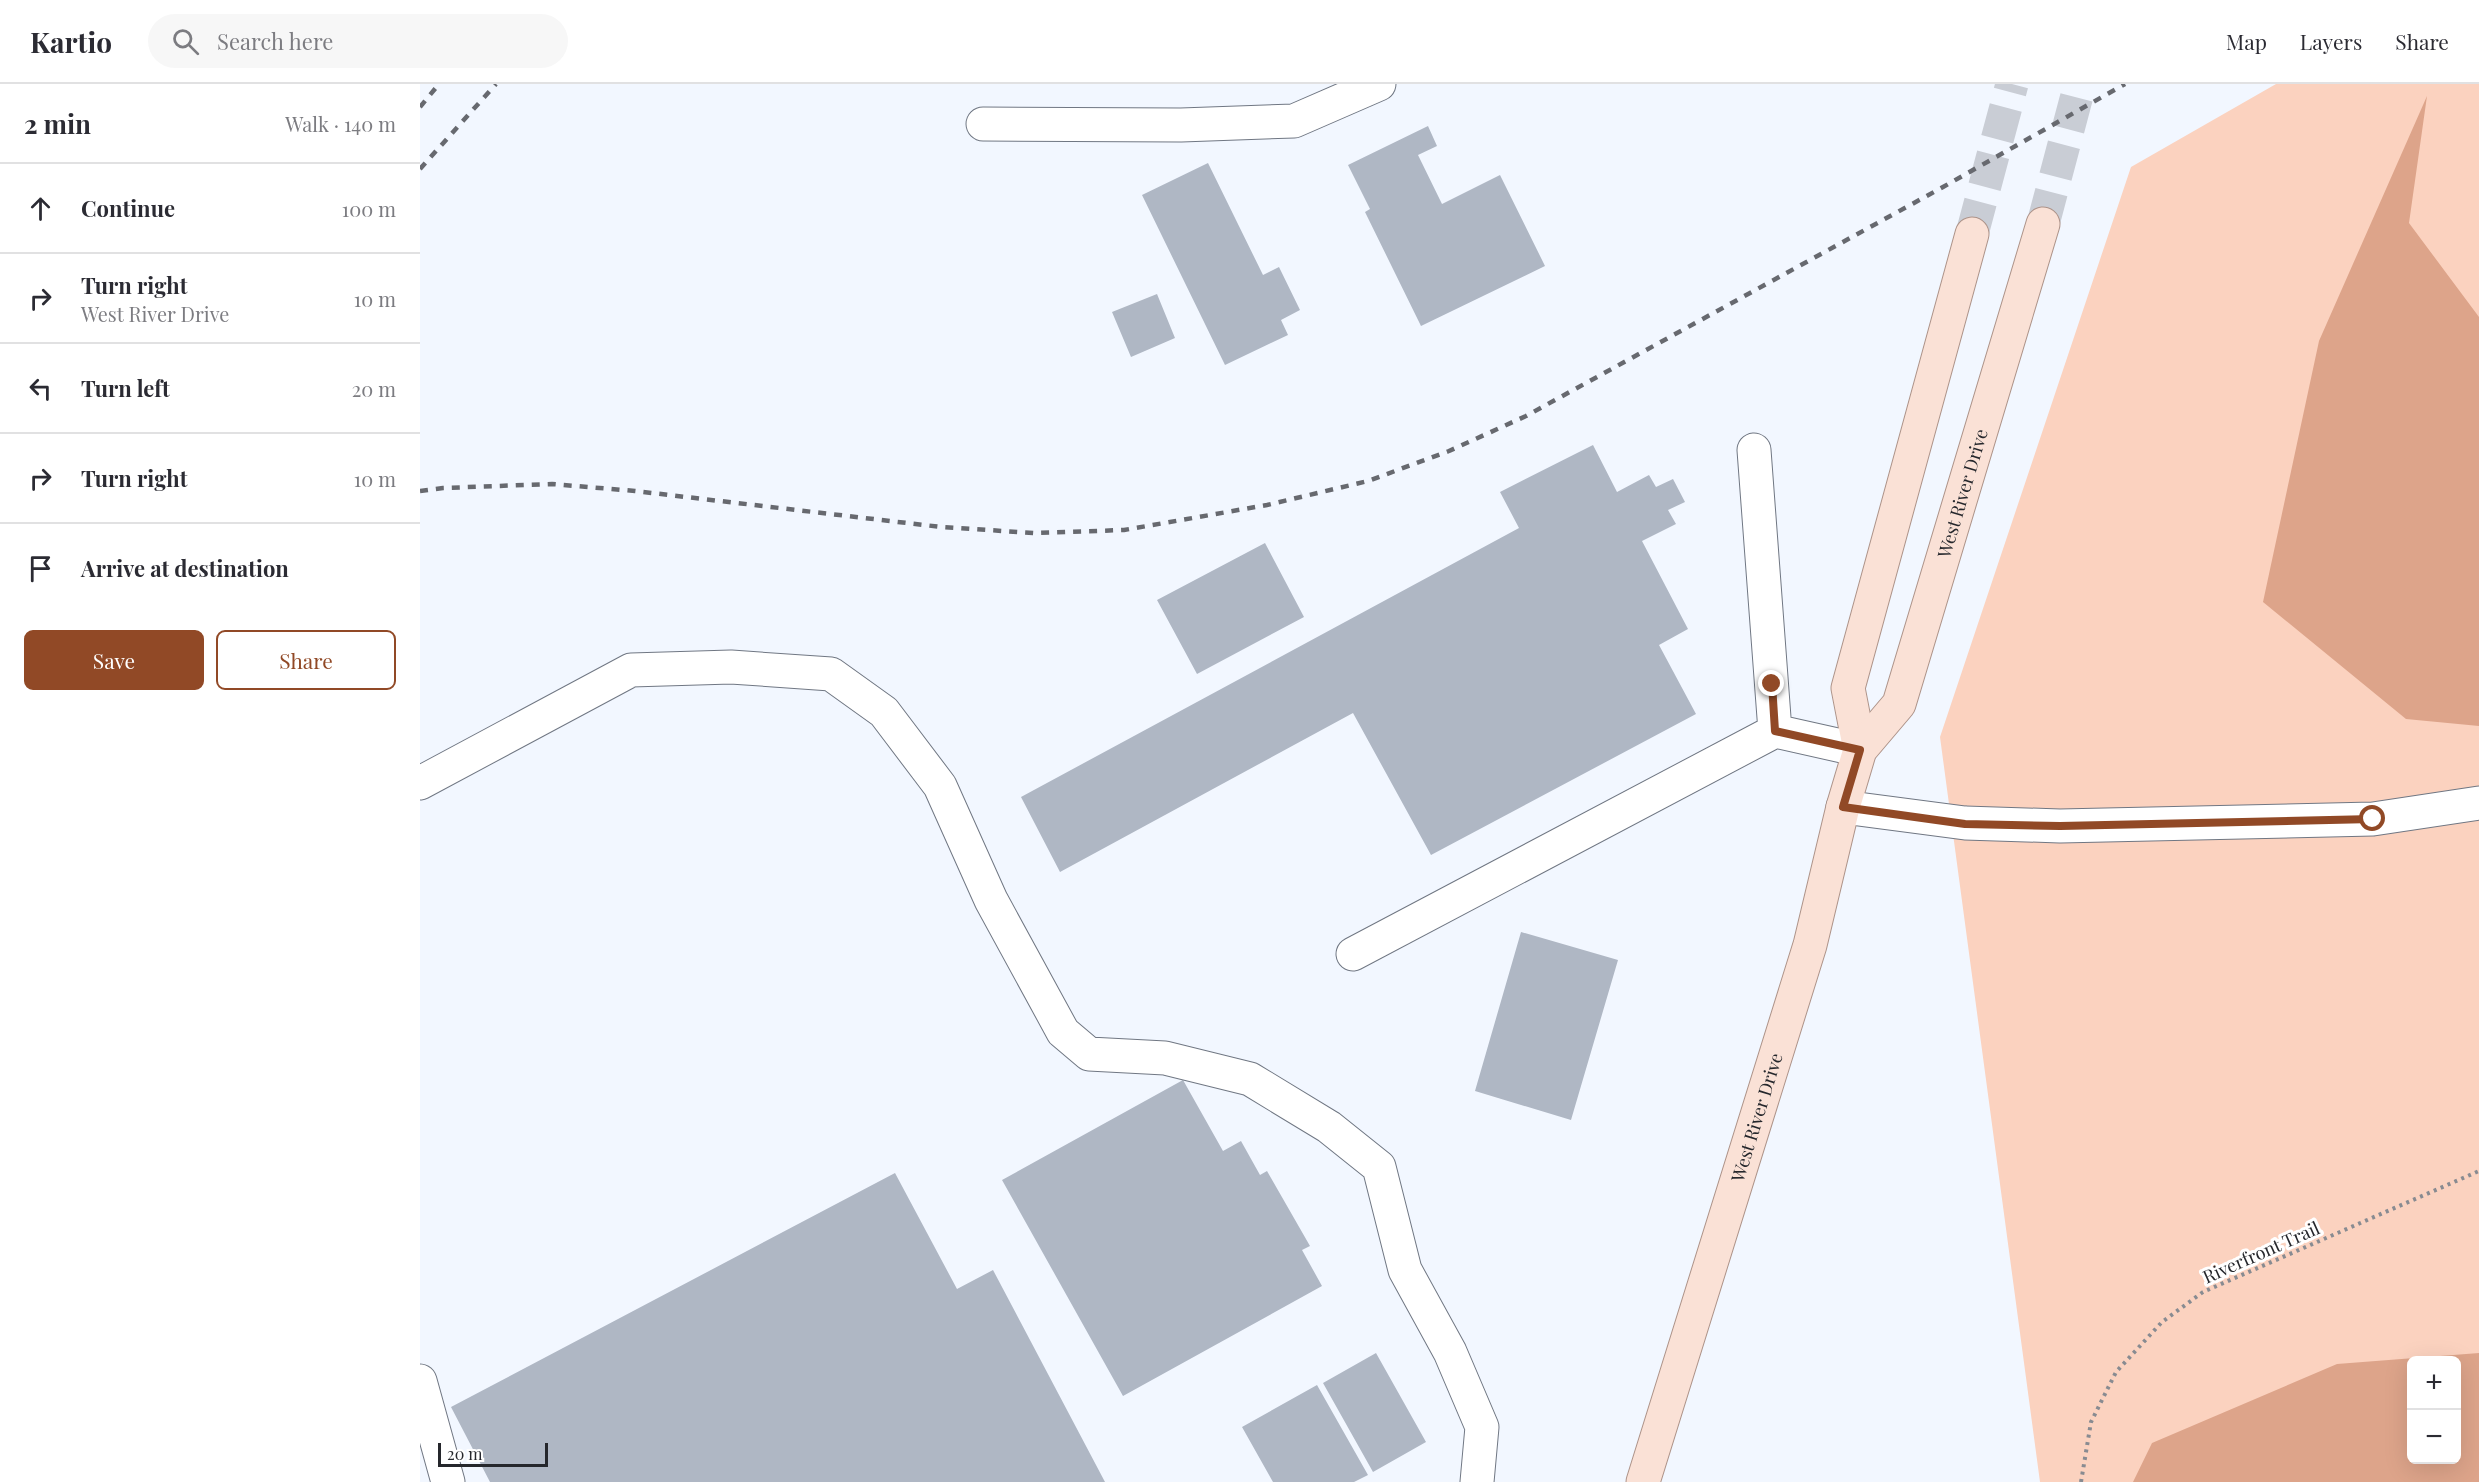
<!DOCTYPE html>
<meta charset="utf-8">
<style>
body{margin:0;font-family:"Playfair Display",serif;background:#f7f7f7;color:#2b2b33}
.controls{position:absolute;right:18px;bottom:18px;display:grid;overflow:hidden;border-radius:9px;box-shadow:0 6px 24px #0002}
.controls button{width:54px;height:54px;display:grid;place-items:center;padding:0;border:0;border-bottom:2px solid #e1e1e2;background:#fff;color:#2b2b33;font:30px sans-serif}
.scale{position:absolute;left:18px;bottom:15px;width:110px;box-sizing:border-box;padding-left:6px;border:3px solid #25272c;border-top:0;font-size:16px;line-height:21px;white-space:nowrap;color:#25272c;-webkit-text-stroke:4px #fff;paint-order:stroke}
.stop{position:absolute;width:18px;height:18px;margin:-14px;border:4px solid #914926;border-radius:50%;background:#fff}
.stop.end{background:#914926;border-color:#fff;box-shadow:0 2px 6px #0008}
.list{margin:0;padding:0;list-style:none}
h2{display:flex;justify-content:space-between;align-items:center;height:78px;margin:0;padding:0 24px;font-size:26px}
h2 small{font-size:20px;font-weight:400;color:#7c7c81}
.list li{display:grid;grid-template-columns:39px 1fr auto;gap:18px;align-items:center;box-sizing:border-box;height:90px;padding:0 24px;border-top:2px solid #e1e1e2}
.list b{display:block;font-size:22px;white-space:nowrap}
.list p{margin:0;font-size:20px;white-space:nowrap;color:#7c7c81}
.list em{font-size:20px;font-style:normal;color:#7c7c81}
.actions{display:flex;gap:12px;padding:18px 24px}
.actions a{flex:1;padding:14px 0;border:2px solid #914926;border-radius:9px;text-align:center;font-size:21px;color:#914926}
.actions .main{background:#914926;color:#fff}
.icon{flex:none;width:33px;height:33px;fill:none;stroke:currentColor;stroke-width:2;stroke-linecap:round;stroke-linejoin:round}
.map{position:relative;flex:none;width:2059px;height:1398px;overflow:hidden}
header{display:flex;align-items:center;gap:36px;box-sizing:border-box;height:84px;padding:0 30px;background:#fff;border-bottom:2px solid #e1e1e2}
header strong{font-size:28px}
nav{display:flex;gap:33px;margin-inline-start:auto;font-size:21px}
.search{width:420px;height:54px;background:#f7f7f7;display:flex;align-items:center;gap:15px;box-sizing:border-box;padding:0 21px;border-radius:33px;color:#7c7c81;font-size:22px}
main{display:flex}
aside{flex:1;background:#fff}
.map>svg:first-child{display:block}
</style>
<header>
<strong>Kartio</strong>
<div class="search"><svg class="icon" aria-label="search" viewBox="0 0 24 24"><circle cx="10" cy="10" r="6"/><path d="M15 15l6 6"/></svg>Search here</div>
<nav><a>Map</a><a>Layers</a><a>Share</a></nav>
</header>
<main>
<aside>
<h2>2 min<small>Walk · 140 m</small></h2>
<ul class="list">
<li><svg class="icon" aria-label="ahead" viewBox="0 0 24 24"><path d="M12 20V5M6 11l6-6 6 6"/></svg><div><b>Continue</b></div><em>100 m</em></li>
<li><svg class="icon" aria-label="right" viewBox="0 0 24 24"><path d="M7 20v-9h11M14 6l5 5-5 5"/></svg><div><b>Turn right</b><p>West River Drive</p></div><em>10 m</em></li>
<li><svg class="icon" aria-label="left" viewBox="0 0 24 24"><path d="M17 20v-9H6M10 6l-5 5 5 5"/></svg><div><b>Turn left</b></div><em>20 m</em></li>
<li><svg class="icon" aria-label="right" viewBox="0 0 24 24"><path d="M7 20v-9h11M14 6l5 5-5 5"/></svg><div><b>Turn right</b></div><em>10 m</em></li>
<li><svg class="icon" aria-label="arrive" viewBox="0 0 24 24"><path d="M6 21V4h12l-3 4 3 4H6"/></svg><div><b>Arrive at destination</b></div></li>
</ul>
<div class="actions"><a class="main">Save</a><a>Share</a></div>
</aside>
<div class="map">
<svg width="2059" height="1398" viewBox="0 0 2059 1398">
<rect width="100%" height="100%" fill="#f2f7ff"/>
<path fill="#fbd2bf" fill-rule="evenodd" d="M1856 0H2059V1398H1620L1520 653 1711 83ZM1992 1276H2036V1376H1992Z"/>
<path fill="#dda48a" fill-rule="evenodd" d="M2007 12 1989 139 2059 233V642L1986 635 1843 518 1899 257Z
M2059 1269V1398H1713L1732 1359 1917 1280ZM1992 1276H2036V1376H1992Z"/>
<path fill="#afb7c4" d="M1008 42 1017 62 998 71 1022 120 1080 91 1125 182 1001 242 945 128 950 125 928 81Z
M788 79 843 191 859 183 880 226 861 236 868 251 805 281 722 111Z
M737 210 755 254 711 273 692 228Z
M1173 361 1197 408 1229 391 1236 403 1253 395 1265 418 1248 426 1256 440 1222 457 1268 545 1239 561 1276 630 1011 771 933 629 640 788 601 713 1099 444 1080 408Z
M845 459 884 533 777 590 737 516Z
M1101 848 1198 876 1151 1036 1055 1007Z
M763 996 803 1067 821 1057 840 1091 847 1087 890 1162 882 1166 902 1202 703 1312 582 1096Z
M475 1089 537 1205 573 1186 685 1398H70L31 1323Z
M956 1269 1006 1358 953 1388 903 1299Z
M897 1301 948 1391 934 1398H853L822 1343Z"/>
<g fill="none" stroke-linecap="round" stroke-linejoin="round">
<path stroke="#c9cdd5" stroke-width="33" stroke-dasharray="33 16" stroke-linecap="butt" d="M1623 140 1660 0
M1552 150 1592 0"/>
<g stroke="#707783" stroke-width="35">
<path id="minor" d="M563 40 761 41 874 37 959 0
M1334 366 1355 647
M0 699 211 586 311 583 411 590 464 628 520 702 571 816 643 948 669 970 745 974 830 995 909 1043 959 1083 985 1186 1030 1268 1062 1343 1057 1398
M1423 723 1545 739 1640 742 1953 735 2059 719
M933 870 1355 647 1440 666
M0 1297 28 1398"/>
</g>
<g stroke="#ad9389" stroke-width="35">
<g id="major">
<path d="M1440 666 1428 604 1552 150"/>
<path id="s1" d="M1223 1398 1390 861 1423 723 1440 666 1479 620 1623 140"/>
</g>
</g>
<path stroke="#888b91" stroke-width="4" stroke-dasharray="3 4.5" stroke-linecap="butt" d="M1661 1398 1671 1338 1696 1288 1742 1238 1783 1208 2059 1087"/>
<use href="#minor" stroke="#fff" stroke-width="33"/>
<use href="#major" stroke="#fae1d6" stroke-width="33"/>
<path stroke="#67696f" stroke-width="4.5" stroke-dasharray="8 8" stroke-linecap="butt" d="M0 23 19 0
M0 85 76 0
M0 407 23 404 132 400 215 407 521 443 614 449 704 446 847 421 948 397 1029 367 1106 332 1523 103 1705 0"/>
</g>
<g fill="none" stroke-linecap="round" stroke-linejoin="round">
<path stroke="#914926" stroke-width="8" d="M1352 600 1355 647 1440 666 1423 723 1545 740 1640 742 1953 735"/>
</g>
<g text-anchor="middle" dominant-baseline="central" stroke-width="6" stroke-linejoin="round" paint-order="stroke">
<g font-size="18" fill="#25272c" stroke="#fff">
<text stroke="none"><textPath href="#s1" startOffset="1044">West River Drive</textPath></text>
<text stroke="none"><textPath href="#s1" startOffset="382">West River Drive</textPath></text>
<text transform="translate(1841 1168) rotate(-24)">Riverfront Trail</text>
</g>
</g>
</svg>
<div class="controls">
<button>+</button>
<button>−</button>
</div>
<div class="scale">20 m</div>
<div class="stop" style="left:1953px;top:735px"></div>
<div class="stop end" style="left:1352px;top:600px"></div>
</div>
</main>
